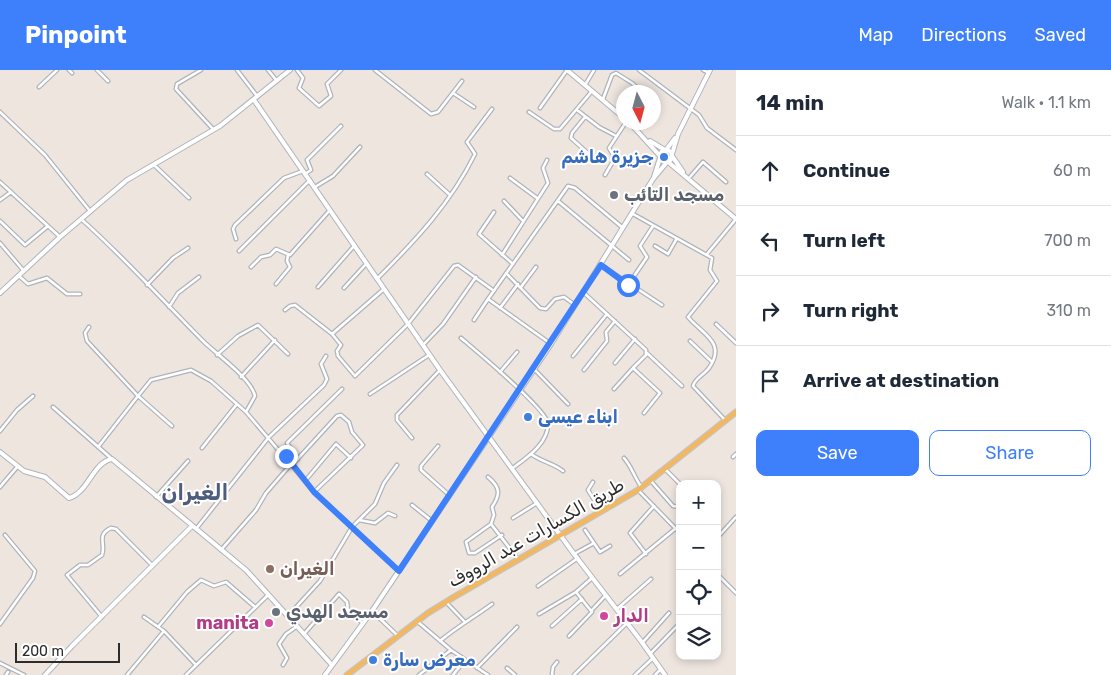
<!DOCTYPE html>
<meta charset="utf-8">
<style>
body{margin:0;font-family:Rubik,"Noto Sans Arabic",sans-serif;background:#f6f6f7;color:#1f2937}
.controls{position:absolute;right:15px;bottom:15px;display:grid;overflow:hidden;border-radius:10px;box-shadow:0 2px 8px #0003}
.controls button{width:45px;height:45px;display:grid;place-items:center;padding:0;border:0;border-bottom:1px solid #e0e1e3;background:#fff;color:#1f2937;font:25px sans-serif}
.compass{position:absolute;left:616px;top:15px;width:45px;height:45px;border-radius:50%;background:#fff;box-shadow:0 2px 8px #0003;rotate:174deg}
.scale{position:absolute;left:15px;bottom:12px;width:105px;box-sizing:border-box;padding-left:5px;border:2px solid #2c2c2c;border-top:0;font-size:14px;line-height:18px;white-space:nowrap;color:#2c2c2c;-webkit-text-stroke:4px #fff;paint-order:stroke}
.stop{position:absolute;width:15px;height:15px;margin:-11px;border:4px solid #3e80fc;border-radius:50%;background:#fff}
.stop.end{background:#3e80fc;border-color:#fff;box-shadow:0 1px 5px #0008}
.list{margin:0;padding:0;list-style:none}
h2{display:flex;justify-content:space-between;align-items:center;height:65px;margin:0;padding:0 20px;font-size:21px}
h2 small{font-size:16px;font-weight:400;color:#747a83}
.list li{display:grid;grid-template-columns:32px 1fr auto;gap:15px;align-items:center;box-sizing:border-box;height:70px;padding:0 20px;border-top:1px solid #e0e1e3}
.list b{display:block;font-size:19px;white-space:nowrap}
.list em{font-size:16px;font-style:normal;color:#747a83}
.actions{display:flex;gap:10px;padding:15px 20px}
.actions a{flex:1;padding:11px 0;border:1px solid #3e80fc;border-radius:10px;text-align:center;font-size:18px;color:#3e80fc}
.actions .main{background:#3e80fc;color:#fff}
.icon{flex:none;width:28px;height:28px;fill:none;stroke:currentColor;stroke-width:2;stroke-linecap:round;stroke-linejoin:round}
.map{position:relative;flex:none;width:736px;height:605px;overflow:hidden}
header{display:flex;align-items:center;gap:30px;box-sizing:border-box;height:70px;padding:0 25px;background:#3e80fc;color:#fff}
header strong{font-size:24px}
nav{display:flex;gap:28px;margin-inline-start:auto;font-size:18px}
main{display:flex}
aside{flex:1;background:#fff}
.map>svg:first-child{display:block}
</style>
<header>
<strong>Pinpoint</strong>
<nav><a>Map</a><a>Directions</a><a>Saved</a></nav>
</header>
<main>
<div class="map">
<svg width="736" height="605" viewBox="0 0 736 605">
<rect width="100%" height="100%" fill="#eee5df"/>
<g fill="none" stroke-linecap="round" stroke-linejoin="round">
<g stroke="#afb4bc" stroke-width="5">
<path id="street" d="M69 0 72 3
M97 0 108 11
M201 0 177 14 176 19 213 59
M237 0 257 26
M268 0 277 11
M297 0 303 8 299 18 319 36 331 26 327 14 341 0
M375 0 431 44 438 42 462 11
M639 0 699 45 707 58 736 80
M703 0 709 3
M585 15 594 0
M39 17 57 0
M453 23 474 37
M603 29 612 5 616 3 632 13 642 22
M540 38 567 0
M577 40 599 57 616 66
M0 42 45 85 90 141
M529 42 554 59H560L592 21
M585 47 572 63 571 68 591 86
M154 95 189 128
M305 104 311 100 307 90 341 56
M427 104 450 125
M605 105 615 88 609 78 626 52
M510 108 537 128
M689 108 703 92 726 112
M0 112 60 167
M315 117 333 106 360 77
M0 130 11 122
M504 131 522 150
M558 131 629 190
M494 142 479 164 513 194
M633 144 712 188 710 200 717 211 688 247C702 264 727 272 709 298 704 305 695 308 693 316L725 350
M81 149C124 187 162 230 203 271 216 284 251 308 255 326L246 342 314 422 399 501
M0 151 25 175 48 156
M236 169 233 159 235 155 284 108 303 101
M0 173 23 200
M655 176 668 184 676 170
M239 181 310 110
M707 184 736 149
M502 185 548 113 543 98 547 90
M601 195 662 235
M251 197 261 187 270 185 276 179 290 185 330 140
M506 203 540 238 546 239 555 229 564 227 575 235
M19 206 28 214 47 208 67 224H80
M377 209C415 171 451 133 475 84L467 72 492 39
M276 214 290 197 287 191 288 185
M147 215 173 188 188 178
M628 215 647 187 640 176 653 156
M318 217 354 176
M521 217 536 197
M344 218 366 194
M583 222 646 280V285L633 298 660 323 644 343
M488 229 568 116 575 118 623 158
M169 237 178 223 199 207
M500 238 518 214
M285 240 290 236 295 235 332 264 341 275 337 281 338 286 355 306 408 254 454 196 458 195 494 221
M474 250 488 229 551 274
M716 254 736 273
M89 257 85 263 87 271 138 326 98 377
M332 264 384 219
M461 268C475 280 548 340 548 354 548 374 526 388 513 398
M690 271 711 291
M423 275 443 254 476 207
M647 283 682 316
M217 285 238 266 258 255 288 284
M573 286 607 244
M615 293 635 269
M534 299 568 334
M584 300 607 271 606 262 615 251
M500 302 517 282
M241 307 275 270
M614 319 633 298
M370 324 429 285
M53 337 112 389
M172 356 138 326 151 310 191 300 211 311 246 342
M0 361 17 340 33 326
M412 368 397 350V345L440 300
M438 376 421 396V400L449 425
M202 378 237 334
M531 384C542 392 553 393 563 401
M733 387 736 384
M624 388C632 397 634 407 642 418
M298 389 287 373 342 319
M293 394 337 346 341 345 349 352 352 362 363 375 314 422
M666 400 680 414
M488 407C500 417 501 424 492 437L494 445 491 454 518 489
M305 411 336 374 351 388
M651 411 673 436 680 437
M593 412 588 420 601 441
M0 417 18 396
M638 420 680 463
M156 427 188 391
M412 435 432 451
M513 448 537 433
M359 450 375 453 388 443 395 446
M491 454 466 472 469 483H475L502 465
M196 459 269 367 324 315 327 309 321 294 326 286
M585 460 600 482 610 476
M717 468 736 447
M221 480 256 440 266 423 292 393
M574 484 594 473
M646 484 630 463 654 436
M620 504 676 458
M717 504 736 523
M538 516 578 488
M446 532 464 551
M617 539 651 509
M592 540 606 525
M372 541 398 566
M539 544 576 522 592 508
M288 546 320 511 352 457 375 434 384 413 397 395
M102 547 67 505 80 495H88L102 485C106 473 96 465 111 458L116 459 152 495
M144 547 164 561
M418 552 451 580 488 605
M0 554 33 508 35 501 5 465
M552 556 582 529
M158 557 187 522 201 510 214 516 226 512 255 537
M304 564 339 524 347 532 348 542 363 553
M569 566 592 542 576 522
M440 571C458 556 473 548 492 534
M643 572 669 543
M650 584 680 553
M0 593 24 605
M283 595 287 588 279 574 286 564 296 557
M477 598 517 557
M507 598 515 605
M6 605 8 602
M127 605 164 561 196 595
M186 605 268 525
M419 605 451 580
M453 605 465 590
M552 605 553 597 557 592
M574 605 627 553
M635 605 653 588
M655 605 661 599"/>
</g>
<g stroke="#afb4bc" stroke-width="6">
<path id="secondary" d="M567 0 624 48
M254 30 440 300 574 484 641 571 665 605
M629 52 660 86
M650 71 665 80
M666 80 675 68
M660 86a6 6 0 1 1 12 0a6 6 0 1 1-12 0Z
M672 84 678 64 710 0
M672 86 683 102
M667 91 736 149
M654 107 660 88
M0 223 60 167 127 110 220 56 290 0
M0 382 24 401 45 407 69 428C88 423 93 392 112 389L246 500 332 595
M45 605 72 576 192 456
M325 605 372 541 551 274 653 109 667 92"/>
</g>
<g stroke="#c4c4c4" stroke-width="7">
<path id="primary" d="M347 605 428 543 454 527 638 420 736 342"/>
</g>
<use href="#street" stroke="#fff" stroke-width="2.5"/>
<use href="#secondary" stroke="#fff" stroke-width="4"/>
<use href="#primary" stroke="#f3b85f" stroke-width="4.5"/>
</g>
<g fill="none" stroke-linecap="round" stroke-linejoin="round">
<path stroke="#3e80fc" stroke-width="6" d="M286 386 314 422 399 501 601 195 628 215"/>
</g>
<g fill="#3f7fe0" stroke="#fff" stroke-width="2">
<circle cx="664" cy="87" r="5"/>
<circle cx="528" cy="347" r="5"/>
<circle cx="373" cy="590" r="5"/>
</g>
<g fill="#6b7280" stroke="#fff" stroke-width="2">
<circle cx="614" cy="125" r="5"/>
<circle cx="276" cy="542" r="5"/>
</g>
<circle fill="#8d6e63" stroke="#fff" stroke-width="2" cx="270" cy="499" r="5"/>
<g fill="#d1479c" stroke="#fff" stroke-width="2">
<circle cx="604" cy="546" r="5"/>
<circle cx="269" cy="553" r="5"/>
</g>
<g text-anchor="middle" dominant-baseline="central" stroke-width="4" stroke-linejoin="round" paint-order="stroke">
<g font-size="18" font-weight="bold" fill="#366cbe" stroke="#fff" text-anchor="start">
<text x="654" y="87" text-anchor="end">جزيرة هاشم</text>
<text x="538" y="347">ابناء عيسى</text>
<text x="383" y="590">معرض سارة</text>
</g>
<g font-size="18" font-weight="bold" fill="#5b616d" stroke="#fff" text-anchor="start">
<text x="624" y="125">مسجد التائب</text>
<text x="286" y="542">مسجد الهدي</text>
</g>
<g font-size="18" fill="#2c2c2c" stroke="#fff">
<text transform="translate(536 463) rotate(-30)">طريق الكسارات عبد الرووف</text>
</g>
<g font-size="18" font-weight="bold" fill="#785e54" stroke="#fff" text-anchor="start">
<text x="280" y="499">الغيران</text>
</g>
<g font-size="18" font-weight="bold" fill="#b23c85" stroke="#fff" text-anchor="start">
<text x="614" y="546">الدار</text>
<text x="259" y="553" text-anchor="end">manita</text>
</g>
<g font-size="22" font-weight="bold" fill="#4c5d7e" stroke="#fff">
<text x="195" y="422">الغيران</text>
</g>
</g>
</svg>
<div class="controls">
<button>+</button>
<button>−</button>
<button><svg class="icon" aria-label="locate" viewBox="0 0 24 24"><circle cx="12" cy="12" r="6"/><path d="M12 2v4M12 18v4M2 12h4M18 12h4"/></svg></button>
<button><svg class="icon" aria-label="layers" viewBox="0 0 24 24"><path d="M12 4l9 5-9 5-9-5zM3 14l9 5 9-5"/></svg></button>
</div>
<svg class="compass" viewBox="-18 -18 36 36"><path d="M0-13l5 13h-10z" fill="#e53935"/><path d="M0 13l5-13h-10z" fill="#747a83"/></svg>
<div class="scale">200 m</div>
<div class="stop" style="left:628px;top:215px"></div>
<div class="stop end" style="left:286px;top:386px"></div>
</div>
<aside>
<h2>14 min<small>Walk · 1.1 km</small></h2>
<ul class="list">
<li><svg class="icon" aria-label="ahead" viewBox="0 0 24 24"><path d="M12 20V5M6 11l6-6 6 6"/></svg><div><b>Continue</b></div><em>60 m</em></li>
<li><svg class="icon" aria-label="left" viewBox="0 0 24 24"><path d="M17 20v-9H6M10 6l-5 5 5 5"/></svg><div><b>Turn left</b></div><em>700 m</em></li>
<li><svg class="icon" aria-label="right" viewBox="0 0 24 24"><path d="M7 20v-9h11M14 6l5 5-5 5"/></svg><div><b>Turn right</b></div><em>310 m</em></li>
<li><svg class="icon" aria-label="arrive" viewBox="0 0 24 24"><path d="M6 21V4h12l-3 4 3 4H6"/></svg><div><b>Arrive at destination</b></div></li>
</ul>
<div class="actions"><a class="main">Save</a><a>Share</a></div>
</aside>
</main>
